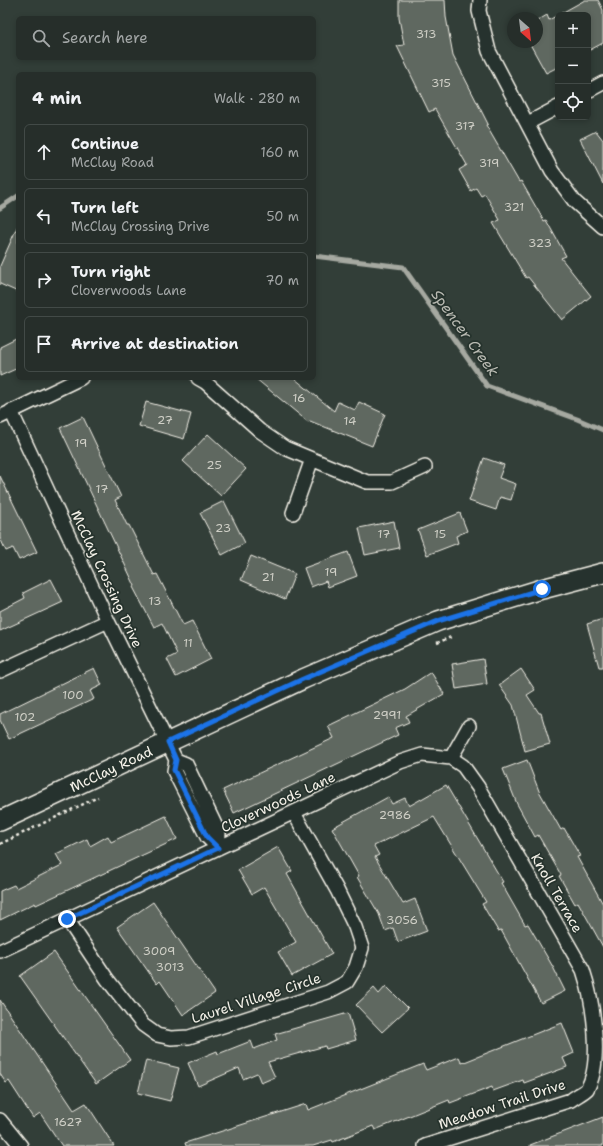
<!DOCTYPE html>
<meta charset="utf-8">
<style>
body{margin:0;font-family:"Shantell Sans",sans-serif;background:#2e3632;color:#f1f3f6}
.controls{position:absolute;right:12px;top:12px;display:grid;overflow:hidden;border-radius:6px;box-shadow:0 2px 6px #0003}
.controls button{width:36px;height:36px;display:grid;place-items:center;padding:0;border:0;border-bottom:1px solid #424a47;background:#262e2a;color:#f1f3f6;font:20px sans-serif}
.compass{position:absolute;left:507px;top:12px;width:36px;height:36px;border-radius:50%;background:#262e2a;box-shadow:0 2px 6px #0003;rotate:152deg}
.stop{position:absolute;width:12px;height:12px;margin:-9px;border:3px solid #1a73e8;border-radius:50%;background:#fff}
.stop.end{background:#1a73e8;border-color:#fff;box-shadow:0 1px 4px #0008}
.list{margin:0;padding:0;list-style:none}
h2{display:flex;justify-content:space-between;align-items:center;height:52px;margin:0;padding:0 16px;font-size:17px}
h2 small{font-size:13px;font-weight:400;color:#a4a8a8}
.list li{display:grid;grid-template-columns:26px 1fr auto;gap:12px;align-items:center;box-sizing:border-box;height:56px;margin:0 8px 8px;padding:0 8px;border:1px solid #424a47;border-radius:6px}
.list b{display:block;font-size:15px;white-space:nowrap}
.list p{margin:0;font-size:13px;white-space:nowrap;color:#a4a8a8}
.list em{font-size:13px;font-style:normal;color:#a4a8a8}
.icon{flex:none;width:22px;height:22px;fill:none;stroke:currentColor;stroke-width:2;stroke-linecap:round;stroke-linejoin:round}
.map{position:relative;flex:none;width:603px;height:1146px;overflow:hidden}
.search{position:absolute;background:#262e2a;box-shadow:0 2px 6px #0003;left:16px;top:16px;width:300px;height:44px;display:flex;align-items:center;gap:10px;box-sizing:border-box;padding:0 14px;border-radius:6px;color:#a4a8a8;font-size:15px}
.panel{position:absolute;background:#262e2a;box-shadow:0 2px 6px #0003;left:16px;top:72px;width:300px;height:308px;border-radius:6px}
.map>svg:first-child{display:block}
</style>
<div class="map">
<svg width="603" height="1146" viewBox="0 0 603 1146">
<rect width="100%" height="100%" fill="#323e38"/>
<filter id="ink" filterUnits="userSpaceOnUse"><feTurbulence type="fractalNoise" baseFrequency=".025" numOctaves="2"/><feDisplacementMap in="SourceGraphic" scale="8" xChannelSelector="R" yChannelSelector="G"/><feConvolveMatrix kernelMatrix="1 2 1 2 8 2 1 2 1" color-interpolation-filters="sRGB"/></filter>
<g filter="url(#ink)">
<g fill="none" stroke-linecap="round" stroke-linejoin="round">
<path stroke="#a6a9a1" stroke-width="5" d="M0 208 18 196
M314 256 403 267 487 386 577 419 603 430"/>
</g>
<path fill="#5f6861" stroke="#f4f1e8" d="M399 0H445L446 17 453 55 488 124 486 125 519 182 521 181 544 221 546 220 566 256 561 258 591 296 562 320 528 277 526 278 493 223 500 220 485 194 481 196 476 188 471 191 459 170 467 165 435 109 429 112 397 46 404 45 399 18Z
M585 0H598L603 10V43L588 51V15H558Z
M547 15 549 20 558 15V67L546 73 530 44 537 42V21Z
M596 131 603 140V184L580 139Z
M18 225V292L0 284V266Z
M18 338V368L0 376V347Z
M255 378H294L334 411 338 402 355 410 359 402 385 414 372 446 310 421 308 422Z
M146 402 191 414 184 439 139 426Z
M83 417 121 497 115 500 127 525H129L154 575 157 574 183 625 192 621 211 659 176 677 167 659 177 654 162 623 154 627 133 587 135 586 60 428Z
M208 434 246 469 221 496 183 461Z
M484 458 504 465 499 478 516 484 511 500 500 497 496 510 469 501Z
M0 476 37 552 19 560 13 548 6 551 0 538Z
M224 501 245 543 222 555 200 513Z
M460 513 467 531 456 536 458 543 427 555 418 530Z
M394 521 399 548 365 555 359 528Z
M348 552 357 576 328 587 326 581 311 587 304 568Z
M251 556 295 574 285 599 241 580Z
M51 579 63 602 0 631V611L25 598 23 593Z
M603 619V667H599L587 624Z
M483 659 487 684 456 689 452 664Z
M94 668 102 685 90 691 94 699 9 739 0 720V714Z
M521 669 535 690 527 695 539 713H541L550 744 525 751 513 705 499 685Z
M431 672 444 694 406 716 409 722 395 728 398 735 234 813 223 790 334 738 328 726 405 689Z
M527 760 539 791 561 830 564 828 580 856 577 857 603 904V947L578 902 575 904 559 876 561 875 538 835 535 837 517 804 503 769Z
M446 785 503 882 501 883 525 925 528 924 553 967 565 991 541 1003 501 930 498 931 482 904 486 902 434 817 374 846 379 855 375 857 403 904 415 899 427 931 398 942 393 928 385 931 379 914 357 877 359 876 332 828 388 797 392 804 405 798 409 806Z
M166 816 177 839 36 905 35 903 0 920V891L14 885 16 888 62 865 56 854 87 839 90 846 108 836 111 842Z
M278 847 292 871 287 874 332 954 292 976 278 952 296 942 264 887 252 894 238 870Z
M153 902 215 993 183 1015 160 981 157 984 117 927Z
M54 952 130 1060 96 1084 20 976Z
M386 986 408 1008 382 1032 356 1005 374 988 379 994Z
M0 1000 74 1110 86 1103 114 1146H62L40 1113 33 1118 9 1081 6 1083 0 1074Z
M348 1013 356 1040 326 1049 325 1046 268 1062 275 1077 261 1083 257 1073 243 1079 239 1068 198 1086 188 1063 217 1051 218 1054 251 1041 254 1049 277 1040 275 1034Z
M562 1023 574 1053 563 1058 567 1067 524 1083 523 1080 493 1091 492 1087 450 1103 449 1100 375 1130 373 1126 333 1142 332 1140 313 1146H186L185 1143 306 1104 308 1110 423 1064 426 1070 459 1057 462 1063Z
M146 1060 179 1068 170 1101 138 1093Z
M603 1117V1146H530V1145Z"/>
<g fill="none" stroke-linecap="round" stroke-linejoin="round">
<g stroke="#f4f1e8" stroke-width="16">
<path id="street" d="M480 0 479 11 489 51 552 171 575 202 603 227
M588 91 603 83
M528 123 558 107
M198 378 205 382 260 431 285 448 367 482H392L425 467
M11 411 108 621 176 760 174 771 207 837 218 848
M0 417 81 378
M293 513 312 459
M0 671 108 621
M451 758 469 726
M176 760 186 764 219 833 218 848
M67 919 107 979 143 1025 157 1035 171 1038 189 1037 328 992 347 982 356 967 362 948 355 927 337 890 294 813
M0 951 400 762 422 755 451 758 463 766 478 787 583 970C593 1000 603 1063 587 1089 583 1093 576 1096 571 1100L425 1146
M0 1120 21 1146"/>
</g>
<g stroke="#f4f1e8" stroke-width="22">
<path id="secondary" d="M0 821 303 679 438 621 542 589 603 573"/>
</g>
<path stroke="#f4f1e8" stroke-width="2.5" stroke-dasharray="3 3" stroke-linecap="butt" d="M437 643 451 637
M0 844 98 797"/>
<use href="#street" stroke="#26332d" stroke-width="13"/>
<use href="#secondary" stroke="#26332d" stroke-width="19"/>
</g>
</g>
<g fill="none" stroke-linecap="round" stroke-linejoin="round" filter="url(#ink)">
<path stroke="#1a73e8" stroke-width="5" d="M67 919 218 848 207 837 174 770 176 760 168 742 303 679 438 621 542 589"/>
</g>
<g text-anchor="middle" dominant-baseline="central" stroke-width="3.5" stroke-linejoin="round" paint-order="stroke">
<g font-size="12" fill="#cfcfc6">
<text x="426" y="34">313</text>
<text x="441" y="83">315</text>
<text x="465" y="126">317</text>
<text x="489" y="163">319</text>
<text x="514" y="207">321</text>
<text x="540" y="243">323</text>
<text x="299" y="398">16</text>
<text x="165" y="420">27</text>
<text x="350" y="421">14</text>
<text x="81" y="443">19</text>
<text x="214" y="465">25</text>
<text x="102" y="489">17</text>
<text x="223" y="528">23</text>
<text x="384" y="534">17</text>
<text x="440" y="534">15</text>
<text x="331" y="572">19</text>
<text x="268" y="577">21</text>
<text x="155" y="601">13</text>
<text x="188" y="643">11</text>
<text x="73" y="695">100</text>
<text x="387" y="715">2991</text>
<text x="25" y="717">102</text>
<text x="395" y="815">2986</text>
<text x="402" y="920">3056</text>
<text x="159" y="951">3009</text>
<text x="170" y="967">3013</text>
<text x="68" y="1122">1627</text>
</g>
<g font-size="14" fill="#f4f1e8" stroke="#26332d">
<text transform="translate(107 579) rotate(65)">McClay Crossing Drive</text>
<text transform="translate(111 769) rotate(-25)">McClay Road</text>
<text transform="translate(278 802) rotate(-25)">Cloverwoods Lane</text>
<text transform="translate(557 893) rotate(60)">Knoll Terrace</text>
<text transform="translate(256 998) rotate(-18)">Laurel Village Circle</text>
<text transform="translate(502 1104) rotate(-18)">Meadow Trail Drive</text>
</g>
<g font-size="15" font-style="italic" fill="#babbb3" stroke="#26332d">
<text transform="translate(465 333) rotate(54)">Spencer Creek</text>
</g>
</g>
</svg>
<div class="controls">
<button>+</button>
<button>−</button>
<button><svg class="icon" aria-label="locate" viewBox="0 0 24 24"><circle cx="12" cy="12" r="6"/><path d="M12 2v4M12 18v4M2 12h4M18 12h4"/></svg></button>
</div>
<svg class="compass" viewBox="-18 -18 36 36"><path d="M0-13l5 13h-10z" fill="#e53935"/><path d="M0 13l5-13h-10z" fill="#a4a8a8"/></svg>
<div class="stop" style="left:542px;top:589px"></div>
<div class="stop end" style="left:67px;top:919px"></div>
<div class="search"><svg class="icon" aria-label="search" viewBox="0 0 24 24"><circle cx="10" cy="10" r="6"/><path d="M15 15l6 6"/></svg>Search here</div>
<section class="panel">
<h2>4 min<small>Walk · 280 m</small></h2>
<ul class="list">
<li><svg class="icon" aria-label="ahead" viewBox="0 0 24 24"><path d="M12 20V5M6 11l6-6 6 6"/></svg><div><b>Continue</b><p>McClay Road</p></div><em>160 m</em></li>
<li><svg class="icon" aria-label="left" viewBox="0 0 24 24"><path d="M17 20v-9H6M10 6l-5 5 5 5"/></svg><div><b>Turn left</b><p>McClay Crossing Drive</p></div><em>50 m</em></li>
<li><svg class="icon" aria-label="right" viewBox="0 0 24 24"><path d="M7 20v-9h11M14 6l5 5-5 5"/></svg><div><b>Turn right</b><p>Cloverwoods Lane</p></div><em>70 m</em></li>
<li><svg class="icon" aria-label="arrive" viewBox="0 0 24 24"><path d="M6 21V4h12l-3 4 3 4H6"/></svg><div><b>Arrive at destination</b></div></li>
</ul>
</section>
</div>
